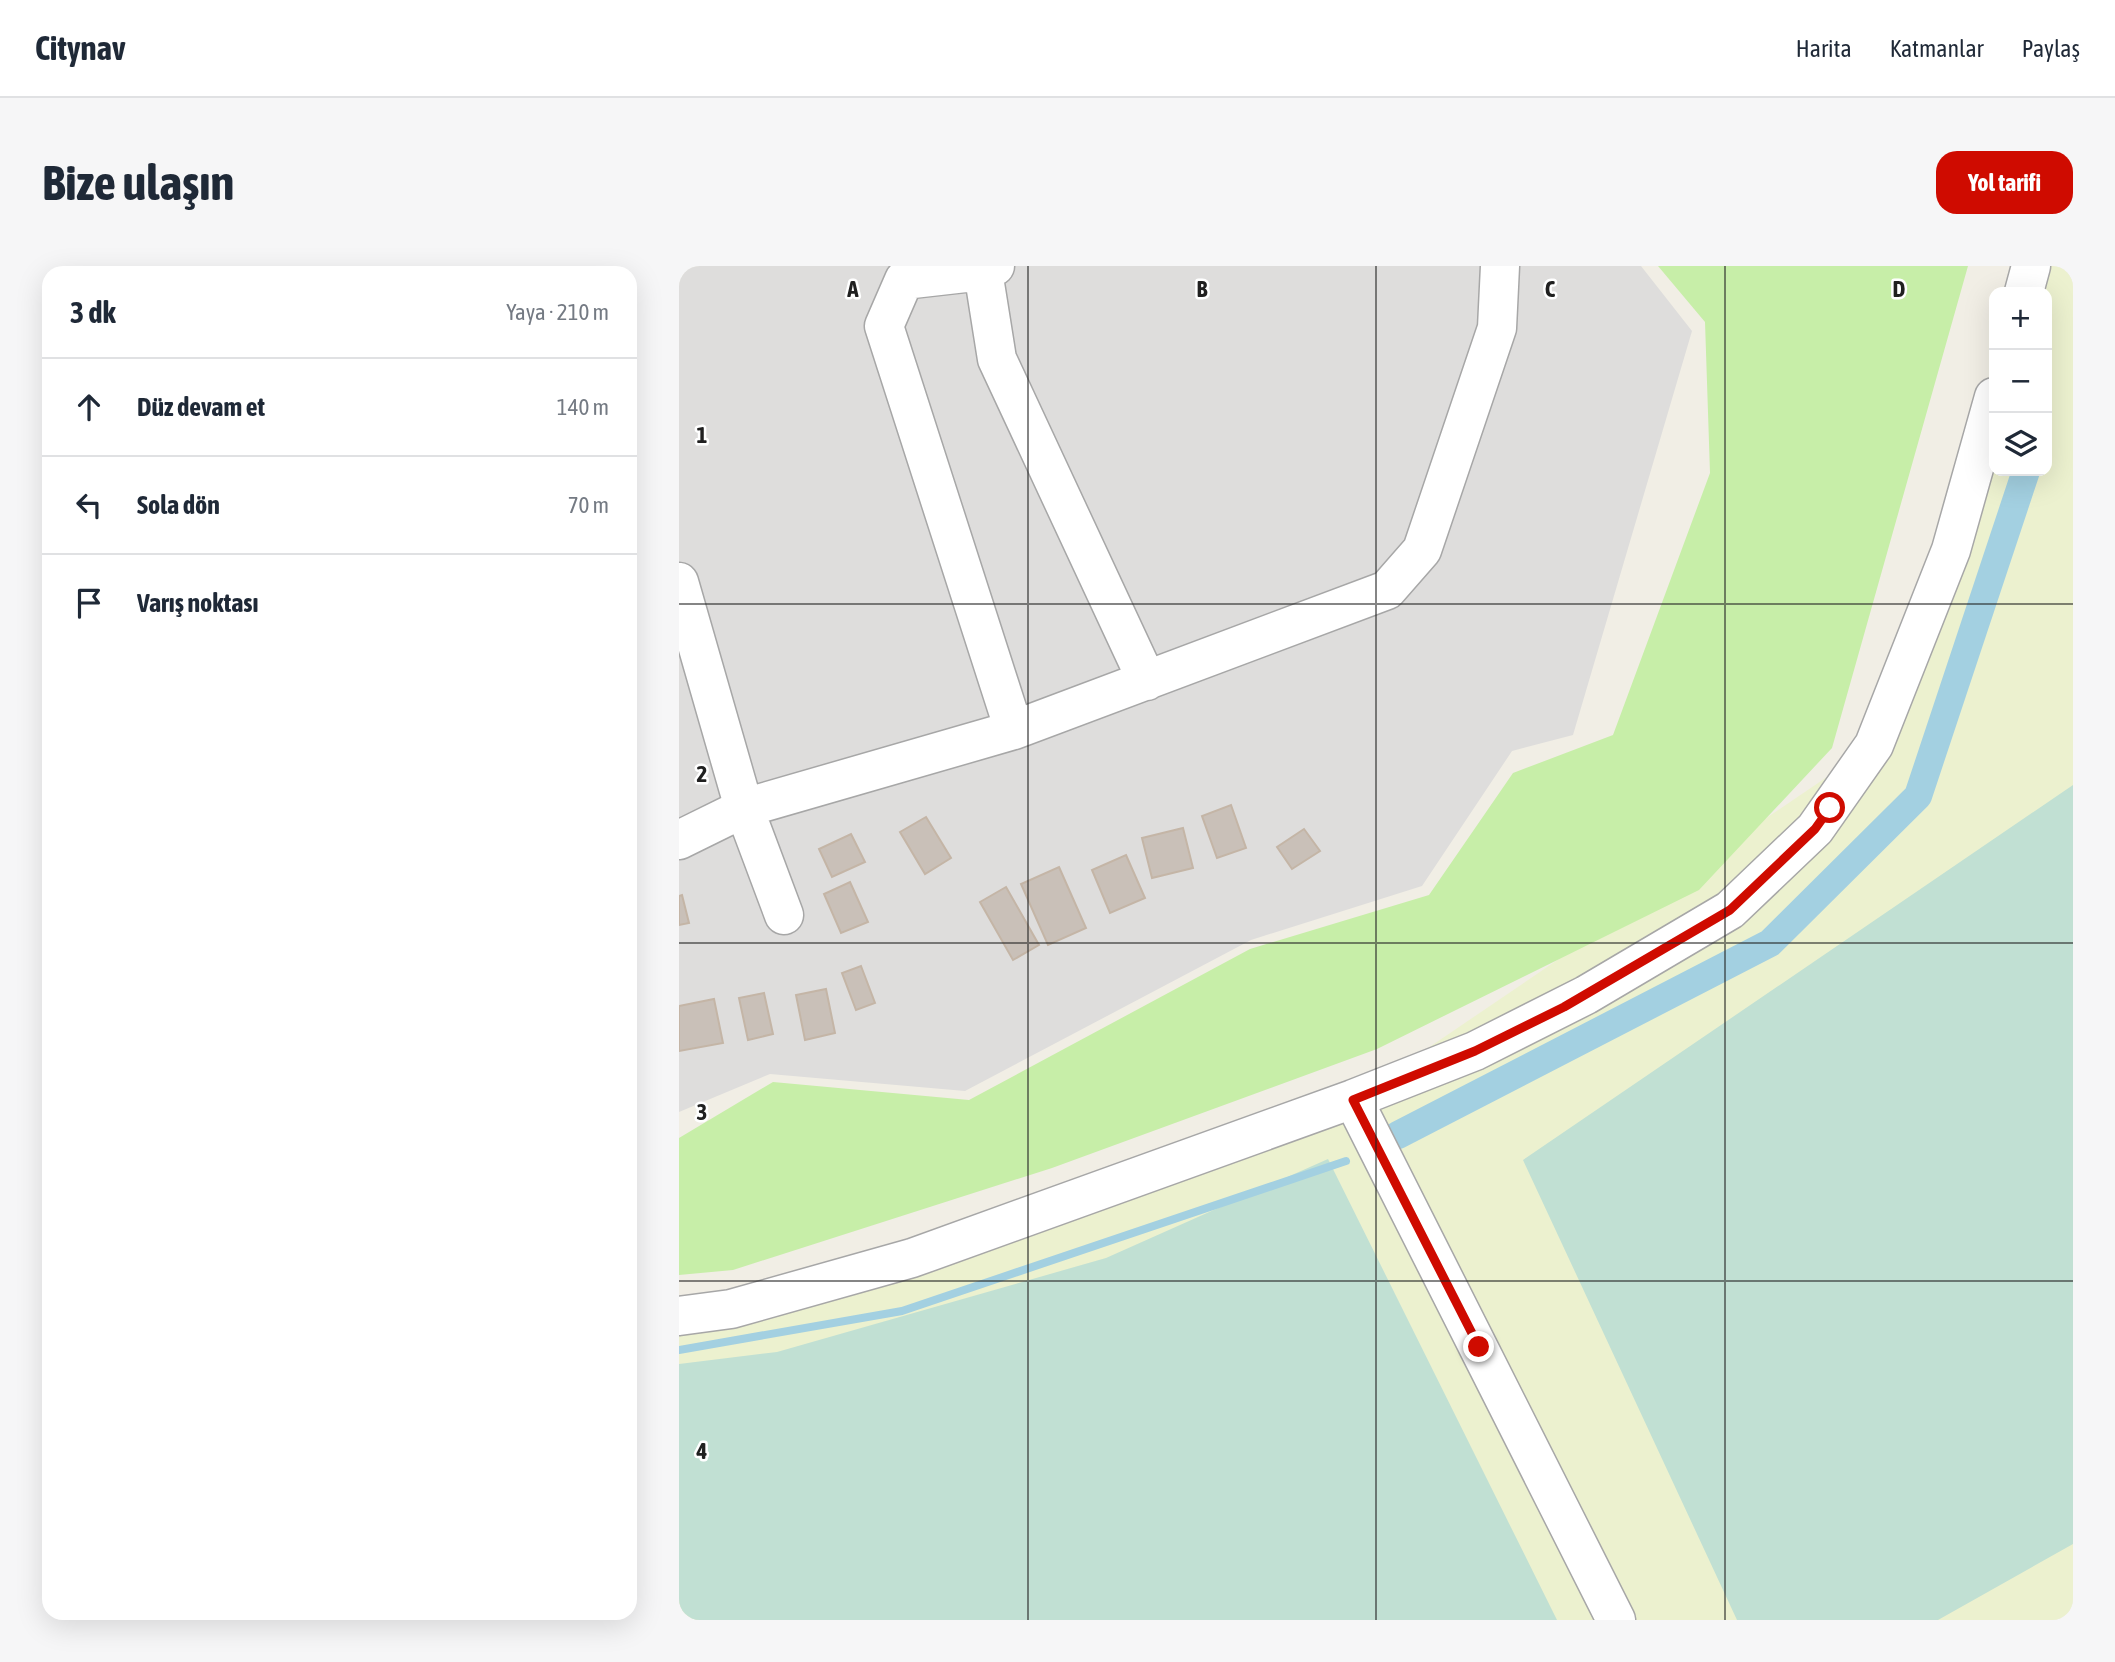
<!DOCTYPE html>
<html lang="tr">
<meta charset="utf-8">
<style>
body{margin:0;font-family:"Asap Condensed",sans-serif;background:#f6f6f7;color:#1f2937}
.controls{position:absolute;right:21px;top:21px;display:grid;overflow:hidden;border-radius:14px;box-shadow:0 7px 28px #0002}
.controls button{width:63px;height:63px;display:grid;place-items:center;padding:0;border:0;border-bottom:2px solid #e0e1e3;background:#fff;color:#1f2937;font:35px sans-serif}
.stop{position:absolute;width:21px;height:21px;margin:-16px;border:5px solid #cf0b00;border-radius:50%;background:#fff}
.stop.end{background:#cf0b00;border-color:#fff;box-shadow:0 2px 7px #0008}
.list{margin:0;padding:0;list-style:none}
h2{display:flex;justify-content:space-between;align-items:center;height:91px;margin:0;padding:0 28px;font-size:30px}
h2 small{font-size:23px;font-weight:400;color:#747a83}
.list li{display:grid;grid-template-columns:46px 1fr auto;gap:21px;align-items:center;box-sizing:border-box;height:98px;padding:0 28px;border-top:2px solid #e0e1e3}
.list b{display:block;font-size:26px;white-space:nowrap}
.list em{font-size:23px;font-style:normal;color:#747a83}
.icon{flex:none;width:38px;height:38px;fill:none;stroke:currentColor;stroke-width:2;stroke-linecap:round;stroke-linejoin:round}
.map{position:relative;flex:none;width:1394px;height:1354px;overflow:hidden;border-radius:21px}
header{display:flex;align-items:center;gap:42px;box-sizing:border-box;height:98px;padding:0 35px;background:#fff;border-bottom:2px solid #e0e1e3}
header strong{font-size:33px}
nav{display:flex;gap:38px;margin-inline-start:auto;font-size:24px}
.intro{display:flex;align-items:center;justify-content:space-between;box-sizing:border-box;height:168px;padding:0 42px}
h1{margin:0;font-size:49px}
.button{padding:18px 32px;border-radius:21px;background:#cf0b00;color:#fff;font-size:24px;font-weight:700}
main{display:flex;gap:42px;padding:0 42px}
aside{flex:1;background:#fff;border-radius:21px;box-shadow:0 7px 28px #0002}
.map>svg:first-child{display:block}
</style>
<header>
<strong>Citynav</strong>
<nav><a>Harita</a><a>Katmanlar</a><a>Paylaş</a></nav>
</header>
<div class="intro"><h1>Bize ulaşın</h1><a class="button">Yol tarifi</a></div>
<main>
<aside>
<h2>3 dk<small>Yaya · 210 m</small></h2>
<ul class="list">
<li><svg class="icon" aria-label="ahead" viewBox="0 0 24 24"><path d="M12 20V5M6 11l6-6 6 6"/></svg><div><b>Düz devam et</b></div><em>140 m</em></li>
<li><svg class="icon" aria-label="left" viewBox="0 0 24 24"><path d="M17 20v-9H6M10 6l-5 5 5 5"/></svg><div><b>Sola dön</b></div><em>70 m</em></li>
<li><svg class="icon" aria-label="arrive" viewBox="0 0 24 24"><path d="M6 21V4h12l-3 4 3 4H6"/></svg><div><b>Varış noktası</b></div></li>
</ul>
</aside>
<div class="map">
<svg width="1394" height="1354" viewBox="0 0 1394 1354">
<rect width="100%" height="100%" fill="#f1eee5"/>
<path fill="#dedddc" d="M0 0H962L1013 65 894 469 833 485 743 620 572 674 286 825 91 808 0 846Z"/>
<path fill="#ecf1cf" d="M1352 0H1394V1354H0V1046L674 833 1195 479 1315 131V205H1368V26H1345Z"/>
<path fill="#c7eea8" d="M979 0H1289L1153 482 1020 624 698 783 373 902 54 1004 0 1009V872L94 816 290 834 571 683 750 629 834 507 934 469 1031 207 1026 56Z"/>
<path fill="#c1e0d3" d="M1394 519V1278L1259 1354H1058L844 894Z
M649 893 878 1354H0V1098L98 1086 427 992Z"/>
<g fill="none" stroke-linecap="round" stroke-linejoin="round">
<path stroke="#a3d0e1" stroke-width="8" d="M0 1084 223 1045 667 895"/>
<path stroke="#a3d0e1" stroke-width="28" d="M719 869 1091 677 1239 530 1347 205"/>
</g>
<path fill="#c9c0b8" stroke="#c4b5a6" stroke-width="2" d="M552 539 567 582 538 592 523 550Z
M247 551 272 592 246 608 221 566Z
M504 562 514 602 473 612 463 572Z
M625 563 641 585 613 603 598 581Z
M172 568 186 596 153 611 140 583Z
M447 589 466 632 431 647 413 604Z
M380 601 407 662 369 679 342 618Z
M171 616 189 656 162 667 145 628Z
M327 621 360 679 334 694 301 636Z
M3 629 10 657 0 659V630Z
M182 700 196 737 177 744 163 707Z
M147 723 156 767 126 774 117 729Z
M85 727 94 768 69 774 60 732Z
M35 733 44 777 0 785V740Z"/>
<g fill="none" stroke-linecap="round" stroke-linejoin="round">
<g stroke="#a7a7a7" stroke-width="41">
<path id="minor" d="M316 0 304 5 225 14 205 60 335 464
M304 5 318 93 468 415
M1345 26 1352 0
M0 316 65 542 105 649
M0 574 65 542 335 464 708 324 743 284 818 62 821 0
M674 833 937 1354
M0 1050 52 1043 233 992 674 833 796 785 907 729 1051 644 1136 563 1195 479 1272 284 1315 131"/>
</g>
<use href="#minor" stroke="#fff" stroke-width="38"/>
</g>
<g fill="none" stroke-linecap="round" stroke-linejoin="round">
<path stroke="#cf0b00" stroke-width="9" d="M800 1081 674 834 796 785 885 741 1051 644 1136 563 1151 542"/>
</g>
<path fill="none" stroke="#202020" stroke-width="2" stroke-opacity="0.55" d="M349 0V1354M697 0V1354M1046 0V1354M0 338H1394M0 677H1394M0 1015H1394"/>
<g font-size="23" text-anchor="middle" font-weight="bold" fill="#202020" stroke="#fff" stroke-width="5" stroke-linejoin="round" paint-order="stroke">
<text x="174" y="31">A</text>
<text x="523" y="31">B</text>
<text x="871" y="31">C</text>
<text x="1220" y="31">D</text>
<text x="23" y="177">1</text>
<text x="23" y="516">2</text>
<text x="23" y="854">3</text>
<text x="23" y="1193">4</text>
</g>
</svg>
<div class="controls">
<button>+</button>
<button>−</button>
<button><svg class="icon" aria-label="layers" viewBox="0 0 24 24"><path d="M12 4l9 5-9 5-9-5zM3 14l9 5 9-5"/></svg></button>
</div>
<div class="stop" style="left:1151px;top:542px"></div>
<div class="stop end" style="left:800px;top:1081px"></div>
</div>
</main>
